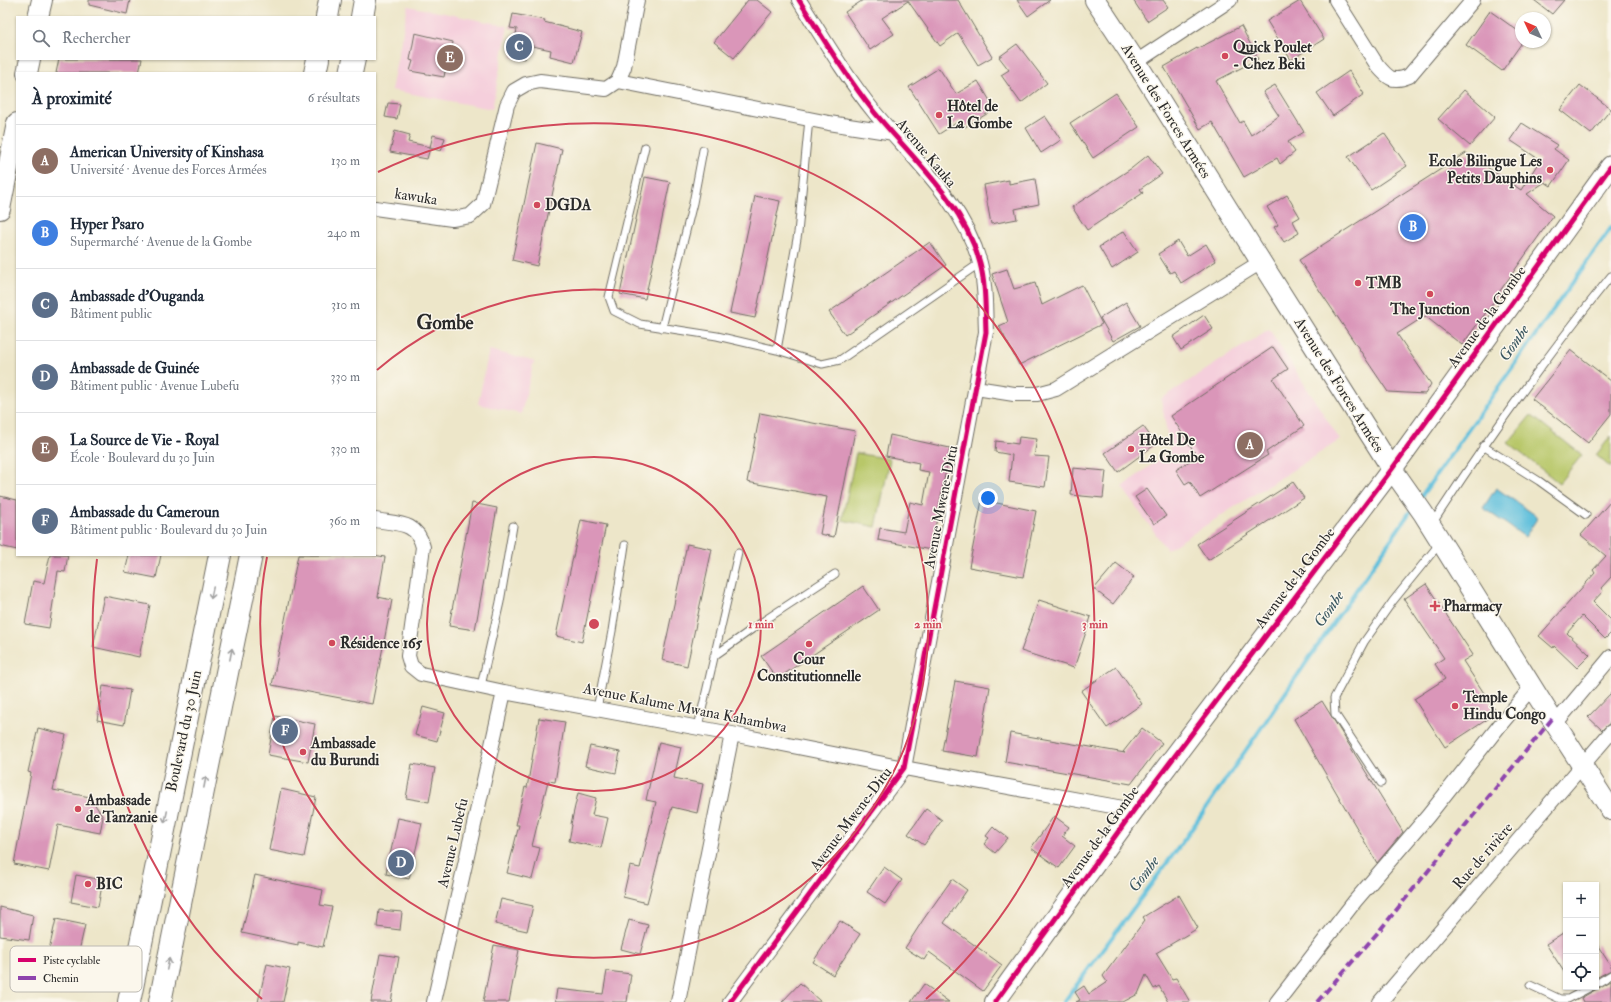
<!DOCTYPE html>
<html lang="fr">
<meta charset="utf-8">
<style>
body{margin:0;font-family:"IM FELL Double Pica",serif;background:#f6f6f7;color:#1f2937}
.controls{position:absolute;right:12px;bottom:12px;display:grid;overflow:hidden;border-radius:0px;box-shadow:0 1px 3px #0004}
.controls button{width:36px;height:36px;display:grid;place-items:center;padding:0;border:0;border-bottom:1px solid #e0e1e3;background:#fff;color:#1f2937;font:20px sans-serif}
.compass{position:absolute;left:1515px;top:12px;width:36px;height:36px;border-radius:50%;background:#fff;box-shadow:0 1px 3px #0004;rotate:314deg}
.you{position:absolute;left:988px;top:498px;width:14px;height:14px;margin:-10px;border:3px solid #fff;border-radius:50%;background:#1a73e8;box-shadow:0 0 0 6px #1a73e833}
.badge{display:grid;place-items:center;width:26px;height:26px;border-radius:50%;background:#2563eb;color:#fff;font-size:13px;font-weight:700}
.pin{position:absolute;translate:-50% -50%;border:2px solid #fff;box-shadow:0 1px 4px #0006}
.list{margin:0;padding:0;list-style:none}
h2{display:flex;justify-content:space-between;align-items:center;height:52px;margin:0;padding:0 16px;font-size:17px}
h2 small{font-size:13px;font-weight:400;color:#747a83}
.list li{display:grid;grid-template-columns:26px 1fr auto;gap:12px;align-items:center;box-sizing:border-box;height:72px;padding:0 16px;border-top:1px solid #e0e1e3}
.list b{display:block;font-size:15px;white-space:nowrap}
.list p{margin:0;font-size:13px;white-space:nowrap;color:#747a83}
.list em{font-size:13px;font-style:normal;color:#747a83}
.icon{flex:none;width:22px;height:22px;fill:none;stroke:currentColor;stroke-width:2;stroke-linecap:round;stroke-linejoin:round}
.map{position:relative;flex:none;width:1611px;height:1002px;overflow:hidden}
.search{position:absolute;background:#fff;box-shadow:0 1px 3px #0004;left:16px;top:16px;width:360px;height:44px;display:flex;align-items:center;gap:10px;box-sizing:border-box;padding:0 14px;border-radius:0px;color:#747a83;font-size:15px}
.panel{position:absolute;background:#fff;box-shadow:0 1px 3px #0004;left:16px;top:72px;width:360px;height:484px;border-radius:0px}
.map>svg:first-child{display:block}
</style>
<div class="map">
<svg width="1611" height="1002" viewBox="0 0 1611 1002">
<rect width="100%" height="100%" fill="#fbf7ec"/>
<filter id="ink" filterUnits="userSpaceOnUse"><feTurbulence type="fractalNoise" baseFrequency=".025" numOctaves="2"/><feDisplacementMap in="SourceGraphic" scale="8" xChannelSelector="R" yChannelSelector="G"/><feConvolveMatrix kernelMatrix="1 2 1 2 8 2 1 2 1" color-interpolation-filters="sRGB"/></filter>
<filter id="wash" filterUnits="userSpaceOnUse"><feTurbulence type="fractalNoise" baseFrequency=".012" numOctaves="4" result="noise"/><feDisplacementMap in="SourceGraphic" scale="16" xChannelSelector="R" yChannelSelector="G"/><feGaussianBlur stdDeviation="0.9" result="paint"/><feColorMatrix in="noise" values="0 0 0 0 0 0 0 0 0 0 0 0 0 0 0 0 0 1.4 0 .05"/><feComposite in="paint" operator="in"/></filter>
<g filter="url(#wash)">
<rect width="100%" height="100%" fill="#ede6c9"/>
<path fill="#f5cfdc" d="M408 6 508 26 492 109 391 90Z
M1269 329 1340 440 1167 550 1122 487 1170 451 1161 399Z
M489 350 534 361 521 414 478 404Z"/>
<path fill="#b8c769" stroke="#72794a" d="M1531 415 1582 455 1559 483 1508 443Z
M1611 436V468L1596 455Z
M856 453 890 459 876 527 842 520Z"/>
<path fill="#5ebfdc" stroke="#447584" d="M1496 488 1538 517 1525 537 1483 508Z"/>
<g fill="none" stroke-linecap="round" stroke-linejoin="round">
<path stroke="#5ebfdc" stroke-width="4" d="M1420 498 1611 228
M1064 1002 1184 840 1412 509"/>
</g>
<g id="blocks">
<path fill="#da96b9" d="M89 0H130L127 14 89 5Z
M748 0H757L772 12 734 58 714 42Z
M863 0H958L992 57 978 65 958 33 940 46 908 1 882 18 894 34 870 50 845 12Z
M1017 0H1050L1028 16Z
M1133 0H1163L1168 7 1147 21Z
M1534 0H1564L1552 14Z
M1300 1 1324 39 1291 60 1267 21Z
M1490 11 1521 33V44L1502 71 1466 45Z
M513 14 545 20 544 22 582 32 574 62 550 56 551 50 528 45 525 59 512 57 517 29 510 28Z
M1241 26 1258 59 1216 81 1240 123 1243 121 1251 135 1279 116 1263 92 1275 85 1304 132 1288 142 1295 152 1280 164 1277 158 1244 177 1212 122 1200 129 1164 67 1197 48V49Z
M415 33 453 42 451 54 462 56 459 69 446 66 444 77 410 71 413 61 410 60Z
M1017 44 1047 83 1021 103 1001 75 1009 70 999 57Z
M59 59H142L139 73H56Z
M939 68 956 94 978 81 995 109 965 127 961 120 939 134 909 87Z
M1349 71 1364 94 1333 116 1317 93Z
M1580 85 1611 109 1591 134 1560 110Z
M1464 90 1495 117 1470 146 1438 119Z
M1116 93 1139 127 1093 158 1070 123Z
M388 103 400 104 397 119 385 117Z
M1045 116 1061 140 1041 153 1026 128Z
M1522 123 1557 145 1554 149 1569 160 1551 186 1545 182 1527 194 1553 216 1495 298 1496 299 1462 345 1425 316 1397 334 1431 384 1425 394 1388 392 1299 260 1466 153 1521 190 1540 160 1510 140Z
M395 131 410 135 408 142 430 147 433 135 445 138 441 151 430 148 427 159 390 152Z
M1384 133 1407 166 1371 190 1348 157Z
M537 143 562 149 537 266 512 260Z
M1148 155 1162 174 1140 189 1143 193 1087 230 1072 207 1132 168Z
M645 177 670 182 645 299 620 294Z
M1035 179 1039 204 1015 209 1017 219 991 224 984 185 1009 180V184Z
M1287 195 1300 217 1293 221 1299 233 1284 242 1274 227 1278 225 1267 207Z
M755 196 780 201 755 318 730 313Z
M1124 231 1138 252 1112 269 1099 247Z
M1178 241 1187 256 1206 244 1216 261 1181 283 1174 271 1170 273 1158 254Z
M930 242 946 265 845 335 829 312Z
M1007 269 1014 289 1035 283 1042 305 1082 285 1102 324 1019 365 999 326 1008 322 992 274Z
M1126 302 1140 326 1113 341 1100 318Z
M1204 315 1213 329 1181 350 1173 337Z
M1273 347 1288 369 1273 379 1304 426 1266 452 1268 455 1200 498 1190 481 1185 484 1176 470 1197 456 1171 416Z
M1571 350 1611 381V414L1588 443 1532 399Z
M760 413 855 431 834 537 820 534 827 497 747 482Z
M1143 426 1156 444 1118 472 1105 453Z
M890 435 950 448 931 550 878 540 880 528 904 532 910 502 923 505 929 472 918 470 919 463 886 456Z
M1019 437 1037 439 1034 456 1049 457 1045 487 1009 482 1012 455 995 452 996 441 1018 444Z
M1073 468 1106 471 1103 498 1071 495Z
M1293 482 1304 498 1208 560 1197 544Z
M1147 489 1166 516 1154 524 1135 497Z
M0 496 17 500V550L0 546Z
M982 500 1036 511 1023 577 969 567Z
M1611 501V577L1601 588 1603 591 1593 602 1611 620V633L1605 639 1582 616 1567 633 1590 655 1577 668 1554 646 1553 648 1539 636 1595 573 1593 570 1606 556 1581 535Z
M472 503 497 508 475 630 449 626Z
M581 520 606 525 582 642 556 636Z
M687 544 712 549 687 666 662 660Z
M50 555H68L65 572 58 571 49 628 25 624 33 581 44 583Z
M129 555H161L156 578 125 572Z
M298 555H373L385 557 378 597 392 600 372 704 272 685Z
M1116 563 1134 577 1113 604 1094 589Z
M1426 584 1473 655 1463 661 1497 713 1445 747 1414 699 1445 679 1435 664 1444 658 1404 599Z
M863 586 879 610 777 679 761 656Z
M104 596 150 605 139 657 93 647Z
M1039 600 1091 617 1074 668 1021 651Z
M1116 667 1142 704 1107 728 1081 691Z
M955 681 990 687 978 757 942 751Z
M103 686 130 690 124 725 97 720Z
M1611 693V722L1602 730 1588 717Z
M1322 701 1403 832 1377 863 1294 719Z
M423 707 445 713 437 741 415 735Z
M275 716 315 724 308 762 268 755Z
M539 718 565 722 555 782 548 781 532 846 540 848 532 879 507 873 519 825H516L525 787 527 788Z
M38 728 66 735 53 790 90 797 103 817 100 833 58 825 49 871 14 864 31 773 28 772Z
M1142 728 1162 743 1131 784 1005 762 1010 733 1125 753 1123 752Z
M659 742 681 747 674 778 703 784 697 813 672 807 647 903 623 897 630 866 640 868 656 802 646 800Z
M590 746 620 752 616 773 585 766Z
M412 764 435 768 429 802 406 798Z
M281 789 316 797 304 857 269 850Z
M578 793 596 798 592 815 608 818 601 848 569 841 572 825 571 824Z
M926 809 942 820 924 845 908 834Z
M1054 816 1069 827 1062 836 1075 846 1059 868 1031 848Z
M398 818 422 823 409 879 386 874Z
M993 827 996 830V829L1008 838 995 853 984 844 989 838 986 836Z
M884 867 902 880 885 904 867 892Z
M76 875 103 880 98 907 71 902Z
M255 875 323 890 320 905 332 907 323 947 298 942V945L242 933Z
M952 879 967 890 944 923 1002 965 983 991 929 952 924 960 905 948 923 920Z
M1179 895 1198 928 1156 953 1172 979 1176 978 1190 1002H1168L1159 986 1154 989 1146 975 1138 994 1123 1002H1076L1080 1000 1075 992 1084 986 1089 994 1107 982 1103 976 1145 920 1143 917Z
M501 899 533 906 527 931 495 924Z
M0 907 33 915 29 940 0 936Z
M379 910 402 912 400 930 377 927Z
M56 919 85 925 73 978 44 972Z
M629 920 648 925 640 954 621 949Z
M840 921 860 934 833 975 813 962Z
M1566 931V975L1546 944Z
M1596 943 1611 966V970L1596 978Z
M494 945 519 950 509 1002H483Z
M380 954 399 957 391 1002H371Z
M267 964 290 969 283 1002H258Z
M607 971 631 974 627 1002H555L557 989 603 994Z
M1611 981V1002H1583L1581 998Z
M800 983 821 1002H782Z
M924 984 949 1002H911Z"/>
</g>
</g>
<g filter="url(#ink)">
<use href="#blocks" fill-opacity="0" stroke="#6f6c62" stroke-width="1"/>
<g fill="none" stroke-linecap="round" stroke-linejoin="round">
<g stroke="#6f6c62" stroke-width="9">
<path id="lane" d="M645 147 609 297 614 311 640 324 717 336 777 350 822 364 840 360 980 263
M662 328 693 203 703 150
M777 350 798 233 809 119
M1483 446 1539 481 1586 515
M1432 524C1488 438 1547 355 1611 276
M714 656 765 620 835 574
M481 686 500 602 513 526
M597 709 612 631 625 545
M698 727 738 553
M1381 783 1335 714 1334 698 1364 642 1393 601 1440 543
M1596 984 1611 975
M1530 985 1560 999H1568L1591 987"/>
</g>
<g stroke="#6f6c62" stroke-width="16">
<path id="street" d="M1336 0 1377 65C1388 78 1392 83 1409 76L1473 0
M1136 62 1230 0
M618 81 829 123 894 133
M375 208 452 219 470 216 483 204 507 105 514 91 526 84 540 81 606 89 618 81 624 67 637 0
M976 388 1014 394H1037L1056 389 1261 262
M375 520C397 524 417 521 423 547L408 656 411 666 421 674 504 692 732 734 904 768 1134 810
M1555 724 1611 657
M434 1002 504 692
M678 1002 732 734
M730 1002 904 768 986 332C985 309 986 286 980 263 963 202 914 160 875 113 846 77 823 38 799 0
M1277 1002 1355 901 1428 816 1500 725 1532 687
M1380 1002 1611 732"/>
</g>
<g stroke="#6f6c62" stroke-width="22">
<path id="secondary" d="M1095 0 1136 62 1261 262 1392 469 1423 513 1552 719 1611 810
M38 17 42 0
M27 73 30 59
M0 209 17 123
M995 1002 1134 810 1392 469 1611 166"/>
</g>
<g stroke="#6f6c62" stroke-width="24">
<path id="primary" d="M327 17 330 0
M362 17 365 0
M315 73 318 59
M351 73 354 59
M129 1002 220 555
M160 1002 251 555"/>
</g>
<use href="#lane" stroke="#fff" stroke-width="7"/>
<use href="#street" stroke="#fff" stroke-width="14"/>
<use href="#secondary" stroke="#fff" stroke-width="20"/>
<use href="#primary" stroke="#fff" stroke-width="22"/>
<path stroke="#8e44ad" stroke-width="4" stroke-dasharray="8 4" stroke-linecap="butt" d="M1317 1002 1380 930 1552 719"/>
<g stroke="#fbf7ec" stroke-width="8">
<path id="cycleway" d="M730 1002 904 768 986 332C985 309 986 286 980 263 963 202 914 160 875 113 846 77 823 38 799 0
M995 1002 1134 810 1392 469 1611 166"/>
</g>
<use href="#cycleway" stroke="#d6006c" stroke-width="5"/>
</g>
<defs><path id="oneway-shaft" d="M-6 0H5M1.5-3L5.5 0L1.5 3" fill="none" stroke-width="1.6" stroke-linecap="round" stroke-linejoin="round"/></defs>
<g stroke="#a0a0a0">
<use href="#oneway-shaft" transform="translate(212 593) rotate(102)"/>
<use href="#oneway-shaft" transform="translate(231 654) rotate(-79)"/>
<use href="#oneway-shaft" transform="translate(205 782) rotate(-79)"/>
<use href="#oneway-shaft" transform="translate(166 817) rotate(102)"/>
<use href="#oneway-shaft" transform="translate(168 964) rotate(-78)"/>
</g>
</g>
<g fill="none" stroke="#d1495b" stroke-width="2">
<circle cx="594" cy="624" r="167"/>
<path d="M377 370A334 334 0 1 1 267 557"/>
<path d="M262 999A501 501 0 0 1 97 559M378 172A501 501 0 0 1 926 999"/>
</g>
<g fill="#d1495b" stroke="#fbf7ec" stroke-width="1.5">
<circle cx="1225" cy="56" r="4"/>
<circle cx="939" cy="115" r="4"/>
<circle cx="1550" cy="170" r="4"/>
<circle cx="537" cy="205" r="4"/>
<circle cx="1358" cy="283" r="4"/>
<circle cx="1430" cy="294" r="4"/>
<circle cx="1131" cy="449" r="4"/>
<path d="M1433 600h4v4h4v4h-4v4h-4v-4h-4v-4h4z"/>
<circle cx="332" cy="643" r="4"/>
<circle cx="809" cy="644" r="4"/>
<circle cx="1455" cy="706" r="4"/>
<circle cx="303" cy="752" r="4"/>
<circle cx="78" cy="809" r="4"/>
<circle cx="88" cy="884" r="4"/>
</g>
<g text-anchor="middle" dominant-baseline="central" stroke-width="3" stroke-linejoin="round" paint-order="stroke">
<g font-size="15" font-weight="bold" fill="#2b2b2b" stroke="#fbf7ec" text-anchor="start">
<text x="1233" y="47">Quick Poulet<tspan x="1233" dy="17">- Chez Beki</tspan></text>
<text x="947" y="106">Hôtel de<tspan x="947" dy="17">La Gombe</tspan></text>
<text x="1542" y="161" text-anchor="end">Ecole Bilingue Les<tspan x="1542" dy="17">Petits Dauphins</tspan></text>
<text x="545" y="205">DGDA</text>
<text x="1366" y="283">TMB</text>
<text x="1430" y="309" text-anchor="middle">The Junction</text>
<text x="1139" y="440">Hôtel De<tspan x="1139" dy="17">La Gombe</tspan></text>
<text x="1443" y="606">Pharmacy</text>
<text x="340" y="643">Résidence 165</text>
<text x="809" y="659" text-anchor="middle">Cour<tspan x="809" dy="17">Constitutionnelle</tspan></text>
<text x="1463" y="697">Temple<tspan x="1463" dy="17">Hindu Congo</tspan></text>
<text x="311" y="743">Ambassade<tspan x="311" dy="17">du Burundi</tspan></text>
<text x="86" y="800">Ambassade<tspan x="86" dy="17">de Tanzanie</tspan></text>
<text x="96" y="884">BIC</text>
</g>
<g font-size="15" fill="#2b2b2b" stroke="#fbf7ec">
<text transform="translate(1166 111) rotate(58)">Avenue des Forces Armées</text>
<text transform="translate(926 153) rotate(50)">Avenue Kauka</text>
<text transform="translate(416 197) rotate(9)">kawuka</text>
<text transform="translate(1487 317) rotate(-54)">Avenue de la Gombe</text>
<text transform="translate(1339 385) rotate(58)">Avenue des Forces Armées</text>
<text transform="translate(941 507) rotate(-79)">Avenue Mwene-Ditu</text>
<text transform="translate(1295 578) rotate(-53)">Avenue de la Gombe</text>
<text transform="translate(685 708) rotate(11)">Avenue Kalume Mwana Kahambwa</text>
<text transform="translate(184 731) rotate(-78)">Boulevard du 30 Juin</text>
<text transform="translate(851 819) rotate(-53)">Avenue Mwene-Ditu</text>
<text transform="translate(1100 837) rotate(-54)">Avenue de la Gombe</text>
<text transform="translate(453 843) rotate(-77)">Avenue Lubefu</text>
<text transform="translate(1483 856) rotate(-49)">Rue de rivière</text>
</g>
<g font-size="16" font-style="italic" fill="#3a5760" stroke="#fbf7ec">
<text transform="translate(1514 343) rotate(-55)">Gombe</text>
<text transform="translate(1329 609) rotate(-55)">Gombe</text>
<text transform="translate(1144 874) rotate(-53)">Gombe</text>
</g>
<g font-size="19" font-weight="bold" fill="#2b2b2b" stroke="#fbf7ec">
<text x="445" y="323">Gombe</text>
</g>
</g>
<rect x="10" y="946" width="132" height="46" rx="6" fill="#fbf7ec" stroke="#bdbab2" stroke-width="1"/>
<rect x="18" y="958" width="18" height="4" fill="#d6006c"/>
<rect x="18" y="976" width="18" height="4" fill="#8e44ad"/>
<g font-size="11" fill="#2b2b2b">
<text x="43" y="964">Piste cyclable</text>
<text x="43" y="982">Chemin</text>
</g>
<circle cx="594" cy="624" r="6" fill="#d1495b" stroke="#fbf7ec" stroke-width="2"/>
<g font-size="12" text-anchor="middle" font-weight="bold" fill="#d1495b" stroke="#fbf7ec" stroke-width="3" stroke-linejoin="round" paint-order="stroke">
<text x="761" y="628">1 min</text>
<text x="928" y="628">2 min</text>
<text x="1095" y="628">3 min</text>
</g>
</svg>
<div class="controls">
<button>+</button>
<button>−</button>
<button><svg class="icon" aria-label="locate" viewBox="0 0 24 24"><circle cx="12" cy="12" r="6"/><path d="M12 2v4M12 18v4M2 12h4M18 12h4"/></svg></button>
</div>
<svg class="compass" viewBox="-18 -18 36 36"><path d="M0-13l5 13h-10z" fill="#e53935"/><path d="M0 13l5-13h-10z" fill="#747a83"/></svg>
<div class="you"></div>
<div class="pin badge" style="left:1250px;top:445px;background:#8d6e63">A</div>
<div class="pin badge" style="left:1413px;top:227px;background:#3f7fe0">B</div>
<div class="pin badge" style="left:519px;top:47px;background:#5c6f8a">C</div>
<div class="pin badge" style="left:401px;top:863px;background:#5c6f8a">D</div>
<div class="pin badge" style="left:450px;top:58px;background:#8d6e63">E</div>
<div class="pin badge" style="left:285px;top:731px;background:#5c6f8a">F</div>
<div class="search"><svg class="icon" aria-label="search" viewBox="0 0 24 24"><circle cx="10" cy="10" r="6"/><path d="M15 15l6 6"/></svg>Rechercher</div>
<section class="panel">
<h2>À proximité<small>6 résultats</small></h2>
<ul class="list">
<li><span class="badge" style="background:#8d6e63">A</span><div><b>American University of Kinshasa</b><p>Université · Avenue des Forces Armées</p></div><em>130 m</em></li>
<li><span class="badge" style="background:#3f7fe0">B</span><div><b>Hyper Psaro</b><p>Supermarché · Avenue de la Gombe</p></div><em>240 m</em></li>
<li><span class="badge" style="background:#5c6f8a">C</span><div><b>Ambassade d'Ouganda</b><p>Bâtiment public</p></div><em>310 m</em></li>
<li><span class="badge" style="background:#5c6f8a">D</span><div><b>Ambassade de Guinée</b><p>Bâtiment public · Avenue Lubefu</p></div><em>330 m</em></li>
<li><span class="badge" style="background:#8d6e63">E</span><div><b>La Source de Vie - Royal</b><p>École · Boulevard du 30 Juin</p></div><em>330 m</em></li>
<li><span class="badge" style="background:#5c6f8a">F</span><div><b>Ambassade du Cameroun</b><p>Bâtiment public · Boulevard du 30 Juin</p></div><em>360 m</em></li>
</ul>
</section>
</div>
